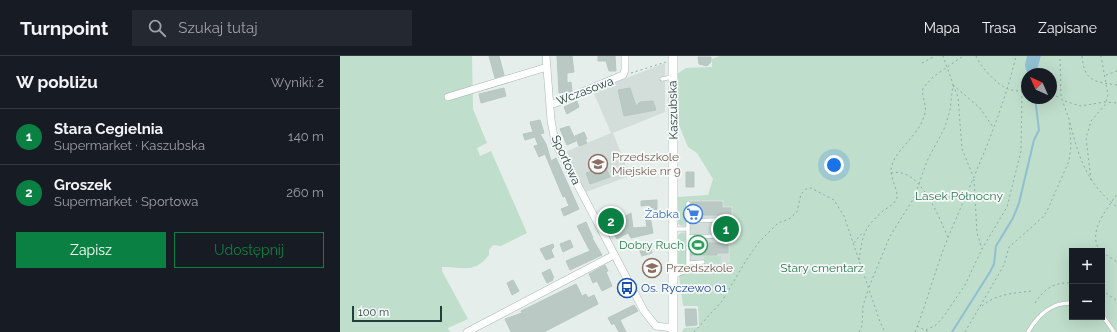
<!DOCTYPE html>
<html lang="pl">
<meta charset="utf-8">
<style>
body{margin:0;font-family:Raleway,sans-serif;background:#242831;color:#f1f3f6}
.controls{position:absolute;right:12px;bottom:12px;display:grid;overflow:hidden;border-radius:0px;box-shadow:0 4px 16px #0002}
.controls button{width:36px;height:36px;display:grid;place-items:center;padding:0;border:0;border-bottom:1px solid #363941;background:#171b24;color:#f1f3f6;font:20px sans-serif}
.compass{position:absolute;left:681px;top:12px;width:36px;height:36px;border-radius:50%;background:#171b24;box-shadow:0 4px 16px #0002;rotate:315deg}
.scale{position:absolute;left:12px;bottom:10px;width:90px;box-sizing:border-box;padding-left:4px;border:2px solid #243f3b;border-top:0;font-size:11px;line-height:14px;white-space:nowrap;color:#243f3b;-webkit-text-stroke:3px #f6faf8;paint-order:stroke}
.you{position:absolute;left:494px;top:109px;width:14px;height:14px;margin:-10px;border:3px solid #fff;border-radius:50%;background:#1a73e8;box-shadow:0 0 0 6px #1a73e833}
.badge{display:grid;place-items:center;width:26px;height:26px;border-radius:50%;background:#0b8043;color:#fff;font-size:13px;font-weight:700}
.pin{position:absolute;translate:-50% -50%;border:2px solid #fff;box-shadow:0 1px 4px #0006}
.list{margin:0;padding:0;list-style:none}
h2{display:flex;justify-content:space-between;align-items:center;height:52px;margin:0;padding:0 16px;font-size:17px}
h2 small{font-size:13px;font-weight:400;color:#9ea1a6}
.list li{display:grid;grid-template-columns:26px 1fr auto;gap:12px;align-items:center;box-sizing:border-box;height:56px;padding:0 16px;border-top:1px solid #363941}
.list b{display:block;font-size:15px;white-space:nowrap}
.list p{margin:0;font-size:13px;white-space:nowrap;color:#9ea1a6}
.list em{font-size:13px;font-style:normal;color:#9ea1a6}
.actions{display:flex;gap:8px;padding:12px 16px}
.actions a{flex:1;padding:9px 0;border:1px solid #0b8043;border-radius:0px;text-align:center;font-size:14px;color:#0b8043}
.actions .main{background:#0b8043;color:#fff}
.icon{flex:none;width:22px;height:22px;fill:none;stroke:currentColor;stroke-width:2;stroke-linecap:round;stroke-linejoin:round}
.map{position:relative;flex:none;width:777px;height:276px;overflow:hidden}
header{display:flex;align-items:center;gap:24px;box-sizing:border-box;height:56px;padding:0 20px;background:#171b24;border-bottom:1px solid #363941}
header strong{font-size:19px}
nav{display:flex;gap:22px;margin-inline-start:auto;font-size:14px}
.search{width:280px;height:36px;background:#242831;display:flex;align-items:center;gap:10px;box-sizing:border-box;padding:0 14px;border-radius:0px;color:#9ea1a6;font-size:15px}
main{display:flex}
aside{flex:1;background:#171b24}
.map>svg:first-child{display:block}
</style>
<header>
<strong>Turnpoint</strong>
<div class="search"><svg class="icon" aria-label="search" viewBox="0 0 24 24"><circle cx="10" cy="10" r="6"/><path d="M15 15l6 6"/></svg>Szukaj tutaj</div>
<nav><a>Mapa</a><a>Trasa</a><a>Zapisane</a></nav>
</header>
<main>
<aside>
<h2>W pobliżu<small>Wyniki: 2</small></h2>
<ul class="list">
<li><span class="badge">1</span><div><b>Stara Cegielnia</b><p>Supermarket · Kaszubska</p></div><em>140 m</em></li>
<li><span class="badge">2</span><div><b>Groszek</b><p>Supermarket · Sportowa</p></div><em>260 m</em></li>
</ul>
<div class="actions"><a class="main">Zapisz</a><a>Udostępnij</a></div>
</aside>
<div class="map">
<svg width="777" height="276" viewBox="0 0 777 276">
<rect width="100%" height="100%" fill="#e5eeeb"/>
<path fill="#d3deda" d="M325 7V56L273 77 290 120 246 136 225 96 271 77 253 35Z
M343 144H382L393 150V189L390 190V207H381V200H364V214L355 218H344Z"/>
<path fill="#bfdecb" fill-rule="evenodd" d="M0 0H132L133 53 147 87 137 92 140 100 151 95 187 177 161 190 153 189 149 194V199C133 219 123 210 102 211V215L128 263 108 272 110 276H0Z
M380 0H687L686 14 687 42H711V18H696L701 0H777V276H342L344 272 359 271 358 250H343L339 220 344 218H355V214H364V200H381V207H390V189H393V150H384V145L382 144H347L346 167 342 170 338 168 337 141 368 139 373 123 357 97 348 91 339 69 337 18 346 12 372 11V3ZM732 195H762V261H732Z
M342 176 346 180 347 209 345 213 341 214 337 211V180Z"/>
<path fill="#8fbfd1" d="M687 0H701L696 18H687L685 9Z"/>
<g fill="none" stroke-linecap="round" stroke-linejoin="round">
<path stroke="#8fbfd1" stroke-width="2" d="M612 276 650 216 654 208 656 190 673 162 679 147 694 84 699 74 695 42"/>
</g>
<path fill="#bac9c4" stroke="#b7c7c3" d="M149 0H159L164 19 155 22Z
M217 0H232L234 16 227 17V27L231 26 232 35 229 36 219 37Z
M258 0H275L276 15H269L266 5H258Z
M358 1H371V6L367 10 359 8Z
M164 32 166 40 141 47 139 38Z
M290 32 296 50 300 46 313 45 316 54 284 60 278 34Z
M237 45 239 51 227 58 224 51Z
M200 64 204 77 200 78 206 88 211 105 216 102 239 153 224 160 221 153 229 150 225 140 223 141 205 98 199 101 194 90 198 89 195 81 185 84 183 78 193 76 190 66Z
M229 70 236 85 227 89 220 73Z
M244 76 247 83 245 84 247 87 239 90 235 80Z
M265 110 270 121 250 128 246 117Z
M346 116H354V131H346Z
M317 144V154H309V149L301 150V145Z
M351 146H382V152H391V187H388V197H377V199H351V187H382V159H351Z
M271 151 278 164 291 157 293 172 307 171 305 160H310L313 177 291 182 288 177 277 183 263 156Z
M246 166 253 182H252L262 199 230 214 226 205 250 195 237 170Z
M230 184 233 191 223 196 220 188Z
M213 188 214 191 211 194 214 201 206 204 200 193Z
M310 188 312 197 302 200 298 191Z
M315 206 318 216 308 219 305 209Z
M265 209 268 215 266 216 272 230 262 235 257 225 253 227 249 218Z
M210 213 214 222H212L213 224 207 227 202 217Z
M173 224 179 235 172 239 167 227Z
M236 228 242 240 246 238 248 242 254 239 258 248 204 276H171L165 263 182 257 181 255Z
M294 249 298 255 280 264 286 276H279L274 267 272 269 268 262Z
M345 253H356L357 269 346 270Z"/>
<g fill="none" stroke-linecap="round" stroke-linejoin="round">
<g stroke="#a7b6b3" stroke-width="4.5">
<path id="service" d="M322 23 332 21
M348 147V165
M334 173H348V181L376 180V164L348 165V173
M349 207 363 206
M334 220 344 216 348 212V181
M762 259 774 276
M688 276C698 259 711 246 732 247"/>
</g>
<g stroke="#a7b6b3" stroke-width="8">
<path id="minor" d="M206 0 211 64 215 86 304 255 316 270 333 272
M108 41 207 11
M210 48 216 47 283 19 285 14V0
M127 276 274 199"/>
</g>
<g stroke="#a4b9b4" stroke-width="10">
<path id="secondary" d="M333 0V276"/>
</g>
<path stroke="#87b0a8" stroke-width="1" stroke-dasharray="2 3" stroke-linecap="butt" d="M636 0C640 10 657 29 668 33 674 35 681 35 687 36
M742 0C744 25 754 26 777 29
M582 7 595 0
M291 17 326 6
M766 19 777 15
M613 29 618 41 622 93 633 120
M613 29 640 52 653 71
M711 39 720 41
M725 45 740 50 765 46 777 47
M730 67C739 102 747 128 777 151
M551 117C580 110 598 160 608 181
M634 123 637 177 642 193
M751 124 746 82 751 65 765 49 768 39 761 0
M514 187 523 176
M760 195C747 176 766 155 777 138
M762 196 777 206
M519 204C523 178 523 173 543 155 548 151 554 149 557 142 558 131 548 121 552 109 557 92 580 79 585 57 587 48 581 41 583 32L593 21 623 0
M529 231 550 180 574 142 587 105 605 71 610 54 613 28 603 0
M762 234 777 245
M695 247C704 233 714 226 732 227
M642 250C656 238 674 237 692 235
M577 270 589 276
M586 274 596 269 604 260 625 229 642 193 667 151 681 95 682 35
M354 276 382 245 407 203 419 186 438 167 449 163 457 156 461 138 466 133 471 132 494 144 504 160 540 266 545 276
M519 276 522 270 523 250 528 234
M575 276C587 246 595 214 607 184 632 124 661 64 676 0
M625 276 664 209 669 191 703 161 707 155 729 105 731 90 729 63 721 41 720 0"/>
<use href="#service" stroke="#fff" stroke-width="3.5"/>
<use href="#minor" stroke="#fff" stroke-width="7"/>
<use href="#secondary" stroke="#fff" stroke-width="9"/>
</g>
<defs>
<g id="school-ring" transform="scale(1)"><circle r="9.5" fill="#f6faf8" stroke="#8d6e63" stroke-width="1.5"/><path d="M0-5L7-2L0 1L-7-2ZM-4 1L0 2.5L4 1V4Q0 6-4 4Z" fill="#8d6e63"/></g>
<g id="supermarket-ring" transform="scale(1)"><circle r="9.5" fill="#f6faf8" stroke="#3f7fe0" stroke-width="1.5"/><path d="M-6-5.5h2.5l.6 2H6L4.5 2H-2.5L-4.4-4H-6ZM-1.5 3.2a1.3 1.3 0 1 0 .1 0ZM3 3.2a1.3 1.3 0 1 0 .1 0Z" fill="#3f7fe0"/></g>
<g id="stadium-ring" transform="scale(1)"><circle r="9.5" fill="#f6faf8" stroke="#2e9e5b" stroke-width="1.5"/><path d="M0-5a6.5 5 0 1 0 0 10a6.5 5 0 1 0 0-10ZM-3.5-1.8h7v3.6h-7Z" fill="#2e9e5b"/></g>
<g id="bus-ring" transform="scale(1)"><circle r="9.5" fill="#f6faf8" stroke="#1a4fb4" stroke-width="1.5"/><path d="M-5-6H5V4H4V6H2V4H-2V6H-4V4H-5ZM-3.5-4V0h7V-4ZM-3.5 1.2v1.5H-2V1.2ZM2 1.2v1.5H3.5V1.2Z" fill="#1a4fb4"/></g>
</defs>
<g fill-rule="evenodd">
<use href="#school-ring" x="258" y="108"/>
<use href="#supermarket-ring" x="353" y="158"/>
<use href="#stadium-ring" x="358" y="189"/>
<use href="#school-ring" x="312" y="212"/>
<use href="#bus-ring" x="287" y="232"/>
</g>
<g text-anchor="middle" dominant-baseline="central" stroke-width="3.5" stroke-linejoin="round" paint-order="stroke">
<g font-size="12" fill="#243f3b" stroke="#f6faf8">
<text transform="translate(245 35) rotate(-21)">Wczasowa</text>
<text transform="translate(333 54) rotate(-91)">Kaszubska</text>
<text transform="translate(226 104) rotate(65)">Sportowa</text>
</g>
<g font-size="12" fill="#785e54" stroke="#f6faf8" text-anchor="start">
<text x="272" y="101">Przedszkole<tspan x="272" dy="14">Miejskie nr 9</tspan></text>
<text x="326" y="212">Przedszkole</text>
</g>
<g font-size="12" fill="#2f7553" stroke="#f6faf8">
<text x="619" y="140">Lasek Północny</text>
<text x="482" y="212">Stary cmentarz</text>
</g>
<g font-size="12" fill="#366cbe" stroke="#f6faf8" text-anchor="end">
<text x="339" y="158">Żabka</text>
</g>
<g font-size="12" fill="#27864d" stroke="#f6faf8" text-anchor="end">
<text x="344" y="189">Dobry Ruch</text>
</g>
<g font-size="12" fill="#164399" stroke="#f6faf8" text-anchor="start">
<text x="301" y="232">Os. Ryczewo 01</text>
</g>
</g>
</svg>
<div class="controls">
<button>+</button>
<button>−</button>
</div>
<svg class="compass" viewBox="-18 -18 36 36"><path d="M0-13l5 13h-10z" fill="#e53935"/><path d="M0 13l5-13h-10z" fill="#9ea1a6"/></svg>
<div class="scale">100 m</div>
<div class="you"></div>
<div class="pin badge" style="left:386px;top:173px">1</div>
<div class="pin badge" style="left:271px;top:165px">2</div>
</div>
</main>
